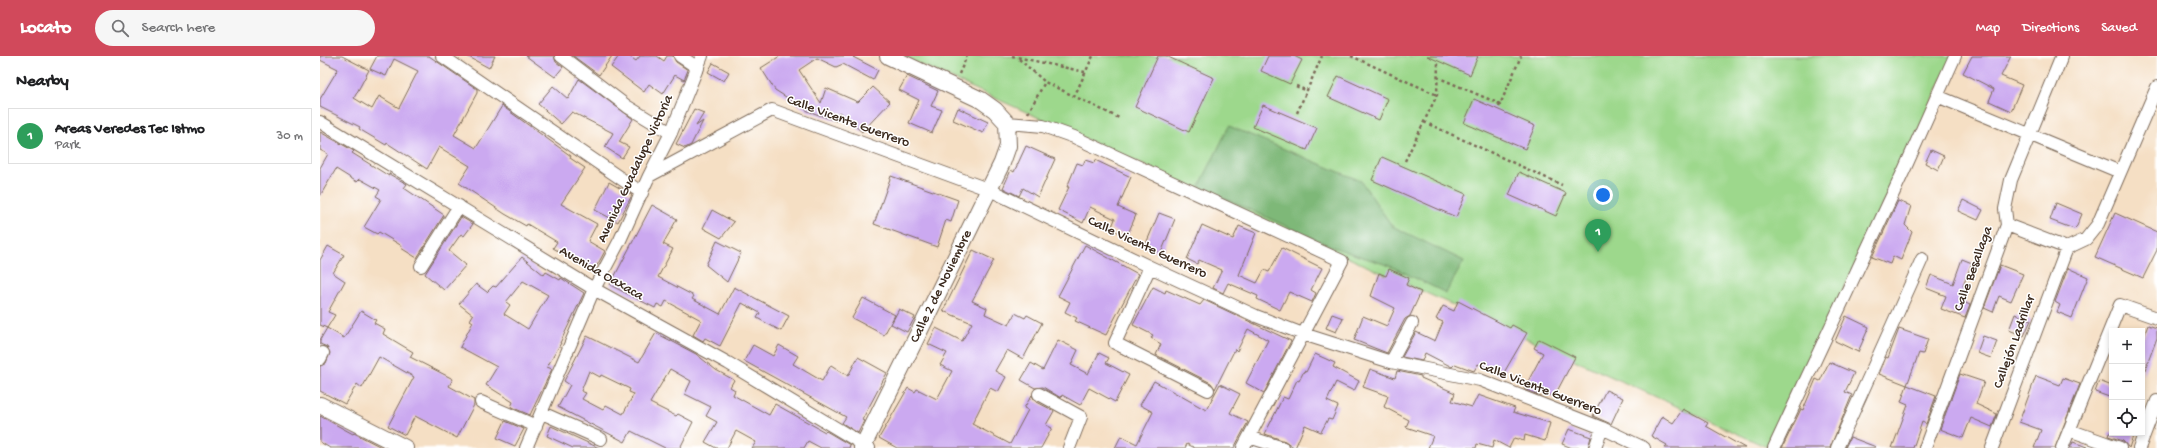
<!DOCTYPE html>
<meta charset="utf-8">
<style>
body{margin:0;font-family:"Gochi Hand",sans-serif;background:#f6f6f6;color:#202124}
.controls{position:absolute;right:12px;bottom:12px;display:grid;overflow:hidden;border-radius:0px;box-shadow:0 2px 6px #0003}
.controls button{width:36px;height:36px;display:grid;place-items:center;padding:0;border:0;border-bottom:1px solid #e0e0e0;background:#fff;color:#202124;font:20px sans-serif}
.you{position:absolute;left:1283px;top:139px;width:14px;height:14px;margin:-10px;border:3px solid #fff;border-radius:50%;background:#1a73e8;box-shadow:0 0 0 6px #1a73e833}
.badge{display:grid;place-items:center;width:26px;height:26px;border-radius:50%;background:#d1495b;color:#fff;font-size:13px;font-weight:700}
.pin{position:absolute;translate:-50% -33px;filter:drop-shadow(0 1px 2px #0008)}
.pin::after{content:'';position:absolute;top:21px;width:14px;height:12px;background:inherit;clip-path:polygon(0 0,100% 0,50% 100%)}
.list{margin:0;padding:0;list-style:none}
h2{display:flex;justify-content:space-between;align-items:center;height:52px;margin:0;padding:0 16px;font-size:17px}
h2 small{font-size:13px;font-weight:400;color:#757577}
.list li{display:grid;grid-template-columns:26px 1fr auto;gap:12px;align-items:center;box-sizing:border-box;height:56px;margin:0 8px 8px;padding:0 8px;border:1px solid #e0e0e0;border-radius:0px}
.list b{display:block;font-size:15px;white-space:nowrap}
.list p{margin:0;font-size:13px;white-space:nowrap;color:#757577}
.list em{font-size:13px;font-style:normal;color:#757577}
.icon{flex:none;width:22px;height:22px;fill:none;stroke:currentColor;stroke-width:2;stroke-linecap:round;stroke-linejoin:round}
.map{position:relative;flex:none;width:1837px;height:392px;overflow:hidden}
header{display:flex;align-items:center;gap:24px;box-sizing:border-box;height:56px;padding:0 20px;background:#d1495b;color:#fff}
header strong{font-size:19px}
nav{display:flex;gap:22px;margin-inline-start:auto;font-size:14px}
.search{width:280px;height:36px;background:#f6f6f6;display:flex;align-items:center;gap:10px;box-sizing:border-box;padding:0 14px;border-radius:22px;color:#757577;font-size:15px}
main{display:flex}
aside{flex:1;background:#fff}
.map>svg:first-child{display:block}
</style>
<header>
<strong>Locato</strong>
<div class="search"><svg class="icon" aria-label="search" viewBox="0 0 24 24"><circle cx="10" cy="10" r="6"/><path d="M15 15l6 6"/></svg>Search here</div>
<nav><a>Map</a><a>Directions</a><a>Saved</a></nav>
</header>
<main>
<aside>
<h2>Nearby<small></small></h2>
<ul class="list">
<li><span class="badge" style="background:#2e9e5b">1</span><div><b>Areas Veredes Tec Istmo</b><p>Park</p></div><em>30 m</em></li>
</ul>
</aside>
<div class="map">
<svg width="1837" height="392" viewBox="0 0 1837 392">
<rect width="100%" height="100%" fill="#fff"/>
<filter id="ink" filterUnits="userSpaceOnUse"><feTurbulence type="fractalNoise" baseFrequency=".025" numOctaves="2"/><feDisplacementMap in="SourceGraphic" scale="8" xChannelSelector="R" yChannelSelector="G"/><feConvolveMatrix kernelMatrix="1 2 1 2 8 2 1 2 1" color-interpolation-filters="sRGB"/></filter>
<filter id="wash" filterUnits="userSpaceOnUse"><feTurbulence type="fractalNoise" baseFrequency=".012" numOctaves="4" result="noise"/><feDisplacementMap in="SourceGraphic" scale="16" xChannelSelector="R" yChannelSelector="G"/><feGaussianBlur stdDeviation="0.9" result="paint"/><feColorMatrix in="noise" values="0 0 0 0 0 0 0 0 0 0 0 0 0 0 0 0 0 1.4 0 .05"/><feComposite in="paint" operator="in"/></filter>
<g filter="url(#wash)">
<rect width="100%" height="100%" fill="#f5dfc4"/>
<path fill="#9dd88c" stroke="#6c8155" d="M582 0H1633L1449 392Z"/>
<path fill="#7eb878" stroke="#5c714b" d="M909 70 1041 125 1072 170 1144 205 1126 237 1070 210 1015 192 879 131Z"/>
<g id="blocks">
<path fill="#cba9f0" fill-rule="evenodd" d="M0 0H22L49 14 34 42 52 53 59 40 79 52 98 15 74 3 66 20 50 13 57 0H109L157 33V37L134 79 156 92 182 50 251 100 250 102 265 112 241 148 277 168 268 185 285 195 274 215 233 192 237 186 207 168 206 170 185 158 139 127 150 110 119 91 107 113 67 87 66 89 39 73 40 71 0 51V43L18 13 0 4Z
M147 0H175L169 12Z
M206 0H234L236 6 243 11 235 21Z
M253 0H292L279 19Z
M299 0H309L316 5 320 0H337L344 5 347 0H353L356 6 368 14 364 24 355 19 343 38 329 28 324 36 291 11Z
M460 0H535L533 1 558 14 553 24 523 8 516 11 497 2 479 14 501 47 506 32 538 46 553 31 570 46 542 76 519 56 516 65 488 55 455 34 441 12Z
M838 0H846L894 22 869 76 815 51Z
M948 0H974L982 4 970 28 941 15Z
M1107 0H1158L1150 19Z
M1652 0H1691L1681 20 1702 29 1691 55 1669 45 1674 33 1643 17Z
M393 7 409 16 404 25 388 16Z
M587 20 618 35 611 50 622 54 612 77 589 67 599 44 579 34Z
M1018 20 1068 43 1059 64 1008 41Z
M259 23 313 63 299 86 309 91 302 102 285 91 293 77 252 56 241 68 218 48 233 30 248 43Z
M1154 43 1215 70 1205 93 1144 67Z
M943 49 997 72 987 94 933 71Z
M638 52 668 66 663 77 633 64Z
M374 53 384 57 376 70 383 65 371 89 365 92 356 88Z
M0 76 34 95 32 97 69 120V118L87 128 84 132 124 159 97 202 81 192 82 190 59 176 57 178 44 171 61 143 56 140 60 134 40 123 37 126 16 113 0 140V112L8 98 0 94Z
M706 90 735 103 718 141 703 132 699 140 683 132 691 114 694 116Z
M1611 94 1624 100 1618 114 1605 107Z
M1062 101 1146 138 1136 161 1052 124Z
M765 104 774 107 775 104 811 121 798 151 816 159 807 180 791 173 795 163 770 151 763 167 738 154 749 131H747L757 107 763 109Z
M1199 116 1246 137 1236 160 1189 139Z
M571 120 638 144 631 166 626 164 617 191 554 168Z
M289 126 312 139 298 166 275 154Z
M1643 144 1663 154 1658 164 1638 155Z
M1578 145 1591 150 1585 169 1592 176 1581 204 1573 200 1570 208 1552 201Z
M1736 147 1762 158 1757 170 1754 173 1730 164Z
M332 149 357 163 343 188 353 193 338 221 374 240 372 243 400 258 414 231 469 260 461 275 437 262 440 257 422 247 400 290 385 282 383 285 373 279 381 264 346 245 343 251 337 248 335 252 290 229Z
M392 154 414 166 401 182 383 172Z
M839 157 855 163 841 197 825 190Z
M1795 157 1837 176V194L1823 222 1775 201Z
M141 161 153 168 144 180 141 178 129 195 146 209 124 234 105 218Z
M882 169 913 183 919 170 936 177 919 219 937 227 944 214 949 216 962 192 1002 212 991 234 996 237 992 246 969 236 960 254 937 243 938 240 908 227 903 237 893 232 902 214 879 204 877 208 867 203Z
M397 185 421 197 407 226 386 209Z
M765 189 818 218 786 279 755 265 757 262 745 256 750 246 738 240Z
M8 190 24 199 13 217 25 225 8 256 15 259 7 272 0 269V204Z
M653 194 674 204 652 245 667 252 665 258 689 269 695 257 705 262 707 259 722 267 703 303 687 294 675 315 686 321 678 336 670 332 652 368 690 388 708 354 704 352 712 339 715 345 734 355 726 369 732 372 721 392H577L559 382 588 332 595 336 597 333 617 343 632 315 620 309 627 297 608 288 616 272 642 285 652 267 623 255Z
M202 201 224 219 226 216 240 224 241 222 264 237 240 287H241L227 311 232 313 210 359 191 351 193 346 166 329 177 311 140 291 153 266 150 264 153 259 139 248 156 228 167 236 173 230 176 231ZM203 225 228 239 208 273 184 258 190 249 186 246Z
M1642 203 1652 207 1643 230 1646 231 1639 244 1650 249 1645 262 1621 253 1626 240 1606 232 1611 219 1633 228Z
M1680 209 1703 218 1691 245 1679 240 1673 256 1664 252Z
M1748 212 1768 221 1752 262 1737 256 1740 249 1735 246Z
M1069 213 1089 222 1086 229 1101 236 1090 260 1085 263 1067 297 1034 284 1043 260 1067 270 1075 252 1051 240 1059 217 1066 220Z
M833 231 845 237 846 234 880 249 884 244 971 285 944 337 926 327 948 284 928 273 917 295 915 293 895 333 891 327 836 299 841 288 831 282 833 279 813 269Z
M543 242 575 259 564 279 532 262Z
M1138 245 1190 272 1192 269 1207 277 1182 320 1158 308 1154 315 1135 308 1132 311 1105 297 1102 305 1082 301 1096 276 1115 285 1123 266 1116 263 1123 250 1134 255Z
M579 253 595 261 587 276 571 268Z
M41 255 56 264 54 267 65 273 63 278 93 296 90 301 133 323 129 330 154 344V349L137 382 95 360 85 379 68 370 94 321 59 301 42 332 37 328 25 348 0 335V310L6 307 10 297 7 291 0 288V284L7 272 24 282Z
M1012 258 1023 262 1016 276 1006 272Z
M1695 258 1711 264 1704 280 1689 274Z
M1526 260 1549 271 1538 296 1515 285Z
M1828 269 1837 272V282L1823 319 1822 285Z
M1579 273 1608 283 1603 298 1599 297 1587 329 1559 318 1566 301 1568 302Z
M336 277 376 298 396 314 414 324 410 331 415 334 413 339 449 359 455 348 505 376 506 375 530 389 529 392H501L488 385 484 392H432L436 386 416 375 407 392H396L385 386 397 366 386 360 391 351 365 338 371 325 350 313 330 347 356 360 358 358 373 366 360 392H345L311 375 305 386 238 351 250 329 244 325 267 280 319 306ZM269 315 280 321 281 319 310 333 309 336 314 338 303 358 286 349 283 354 262 343 266 337 261 335Z
M1663 280 1677 285 1671 302 1657 297Z
M1219 283 1255 301 1234 341 1220 334 1218 339 1204 333 1223 297 1214 292Z
M738 284 758 294 751 309 768 318 779 297 789 302 786 307 809 319 795 346 769 332 760 349 742 339 741 342 723 331 715 332 701 324 711 307 723 314Z
M433 289 453 300 459 289 478 300 473 308 502 325 511 309 528 320 538 301 567 317 542 364 544 365 538 377 522 367 526 361 424 305Z
M995 298 1015 307 1013 311 1039 325 1034 335 1016 326 1007 345 1018 350 1012 364 1008 363 1001 376 985 369 975 392 965 385 945 378 963 341 968 343 977 324 979 325 984 315 986 316Z
M1509 306 1534 317 1525 336 1532 339 1510 392H1462L1481 353 1483 354 1496 323 1500 325Z
M1050 313 1075 322 1077 315 1101 320V322L1135 337 1132 345 1152 351 1158 339 1195 352 1193 356 1230 367 1225 385 1205 379 1204 385 1194 382 1189 392 1174 384 1172 392 1157 388 1156 392H1108L1113 380 1086 371 1089 364 1064 351 1068 340 1043 331Z
M1640 318 1664 326 1656 348 1677 358 1672 371 1651 362 1643 382 1620 373Z
M1716 320 1740 329 1743 322 1760 328 1735 392H1714L1721 374 1699 366Z
M834 325 886 354 900 328 920 338 910 357 928 366 914 392H875L867 388 865 392H795L801 380 817 388 833 356 820 349Z
M1779 325 1792 330V342L1775 336Z
M1587 329 1616 340 1606 368 1602 366 1593 392H1572L1588 349 1581 346Z
M1286 334 1303 342 1291 368 1273 360Z
M1363 353 1388 367 1386 370 1425 392H1345L1347 389 1331 380 1342 360 1353 367Z
M0 360 33 378 34 377 63 392H10L0 386Z
M185 365 204 373 195 390 177 382Z
M231 370 279 392H253L227 380Z
M1249 373 1271 381 1268 392H1252L1242 388Z
M1789 377H1814L1809 392 1803 385 1788 380Z
M1530 381 1556 391 1555 392H1525Z
M1753 386 1767 391 1766 392H1750Z"/>
</g>
</g>
<g filter="url(#ink)">
<use href="#blocks" fill-opacity="0" stroke="#7c6958" stroke-width="1"/>
<g fill="none" stroke-linecap="round" stroke-linejoin="round">
<g stroke="#7c6958" stroke-width="14">
<path id="minor" d="M122 0 322 137
M241 0 308 51 351 77
M360 0 378 12
M1617 40 1800 116
M0 66 274 233 408 307 549 392
M687 67 723 70 754 81 1022 205 923 392
M329 120 452 54 670 134 830 211 936 260 983 278 1071 306 1160 324 1282 372 1324 392
M1687 169 1747 192 1766 183 1778 168 1837 31
M101 210 139 150
M830 211 795 287 888 334
M0 303 3 297
M1071 306 1092 267
M719 338 761 361 749 392
M161 346 216 370
M222 357 281 383
M1749 374 1800 392
M929 381 963 392
M206 392 274 233 300 184 329 120 351 77 382 0
M1275 392 1282 372
M1454 392 1585 112 1635 0
M1517 392 1602 203
M1605 392 1687 169 1685 153 1691 124 1742 0
M1672 392 1747 192
M1742 392 1800 249 1837 262
M1819 392 1837 345"/>
</g>
<g stroke="#7c6958" stroke-width="18">
<g id="tertiary">
<path d="M0 349 85 392"/>
<path id="s1" d="M542 392 682 107 688 90 687 67 675 54 661 44 568 0"/>
</g>
</g>
<path stroke="#7c6958" stroke-width="2.5" stroke-dasharray="3 3" stroke-linecap="butt" d="M692 0 765 16
M1031 0 1117 39
M699 3 725 26
M639 18 647 0
M1117 21 1180 48
M976 30 987 35
M754 41 773 0
M1179 51 1201 0
M708 57 725 26 801 63
M977 57 1002 0
M1104 66 1242 129
M1085 105 1117 39 1118 7"/>
<use href="#minor" stroke="#fff" stroke-width="12"/>
<use href="#tertiary" stroke="#fff" stroke-width="16"/>
</g>
</g>
<g text-anchor="middle" dominant-baseline="central" stroke-width="3" stroke-linejoin="round" paint-order="stroke">
<g font-size="14" fill="#3b2a1e" stroke="#fff">
<text transform="translate(528 66) rotate(20)">Calle Vicente Guerrero</text>
<text transform="translate(316 113) rotate(-65)">Avenida Guadalupe Victoria</text>
<text transform="translate(827 192) rotate(25)">Calle Vicente Guerrero</text>
<text transform="translate(1654 213) rotate(-70)">Calle Besallaga</text>
<text transform="translate(281 218) rotate(30)">Avenida Oaxaca</text>
<text stroke="none"><textPath href="#s1" startOffset="180">Calle 2 de Noviembre</textPath></text>
<text transform="translate(1695 286) rotate(-70)">Callejón Ladrillar</text>
<text transform="translate(1220 333) rotate(21)">Calle Vicente Guerrero</text>
</g>
</g>
</svg>
<div class="controls">
<button>+</button>
<button>−</button>
<button><svg class="icon" aria-label="locate" viewBox="0 0 24 24"><circle cx="12" cy="12" r="6"/><path d="M12 2v4M12 18v4M2 12h4M18 12h4"/></svg></button>
</div>
<div class="you"></div>
<div class="pin badge" style="left:1278px;top:196px;background:#2e9e5b">1</div>
</div>
</main>
